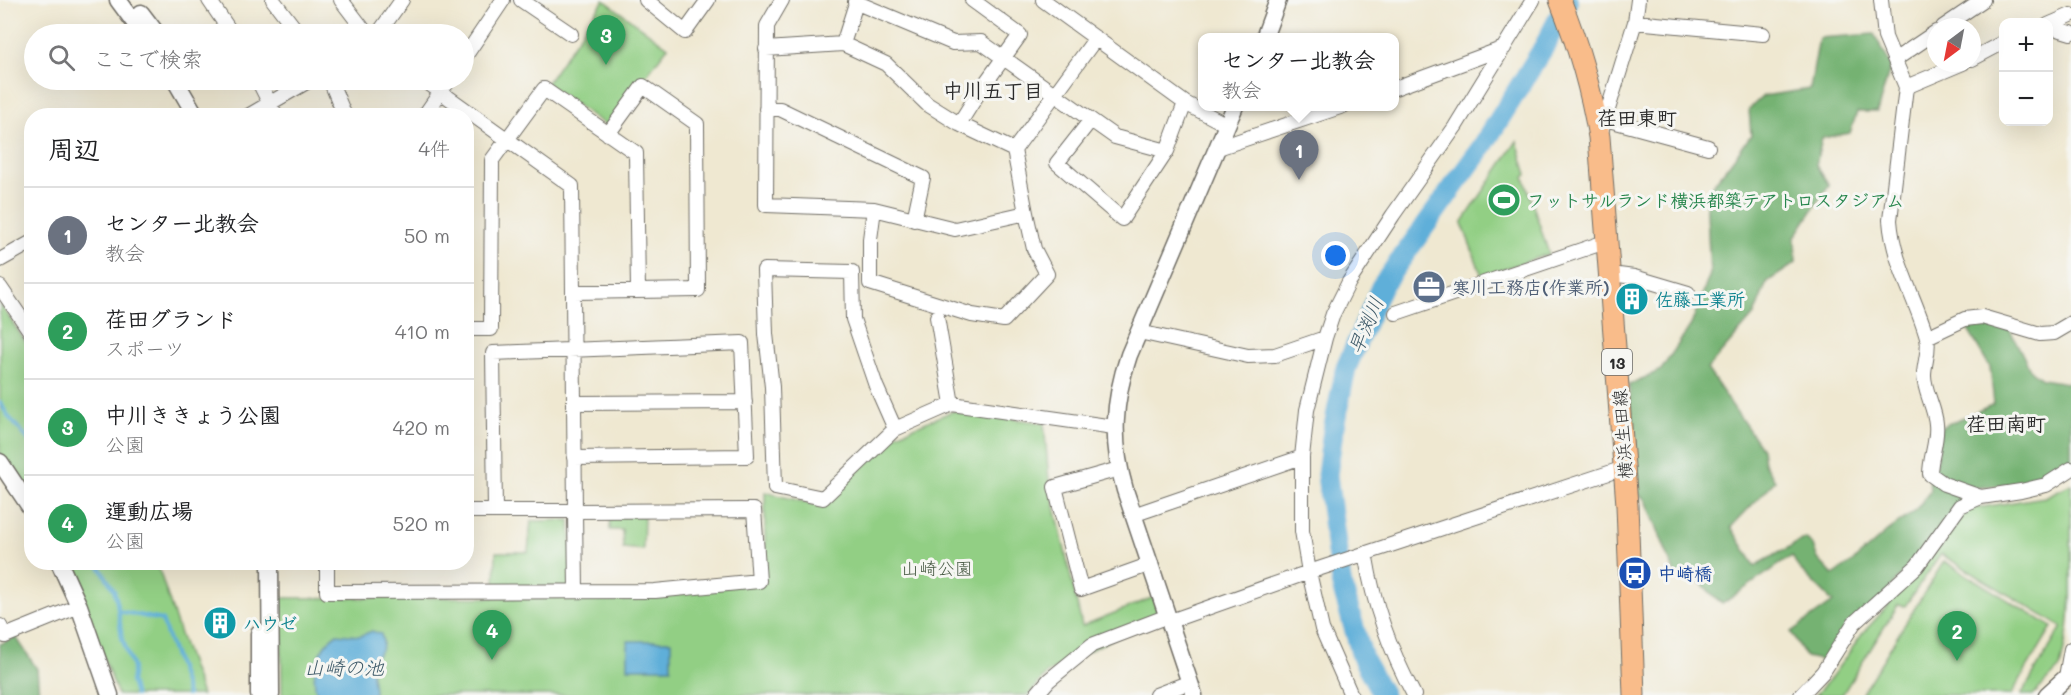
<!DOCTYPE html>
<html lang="ja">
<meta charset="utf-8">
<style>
body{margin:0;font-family:Mali,"Klee One",sans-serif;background:#f6f6f6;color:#202124}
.controls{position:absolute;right:18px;top:18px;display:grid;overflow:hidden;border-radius:12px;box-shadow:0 6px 24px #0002}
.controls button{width:54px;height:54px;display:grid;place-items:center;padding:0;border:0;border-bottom:2px solid #e0e0e0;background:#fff;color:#202124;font:30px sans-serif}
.compass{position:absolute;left:1927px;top:18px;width:54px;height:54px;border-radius:50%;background:#fff;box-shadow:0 6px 24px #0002;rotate:212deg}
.you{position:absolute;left:1336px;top:256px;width:21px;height:21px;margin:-15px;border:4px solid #fff;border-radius:50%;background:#1a73e8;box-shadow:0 0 0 9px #1a73e833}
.badge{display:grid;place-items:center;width:39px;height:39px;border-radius:50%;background:#1f6fb2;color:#fff;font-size:20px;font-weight:700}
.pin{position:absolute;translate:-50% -50px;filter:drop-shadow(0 2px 3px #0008)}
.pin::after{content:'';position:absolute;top:32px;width:21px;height:18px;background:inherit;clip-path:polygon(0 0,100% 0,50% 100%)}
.popup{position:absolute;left:1198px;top:33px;width:201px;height:78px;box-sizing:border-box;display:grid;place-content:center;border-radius:12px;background:#fff;filter:drop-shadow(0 2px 4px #0005);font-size:20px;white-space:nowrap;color:#757577}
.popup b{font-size:22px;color:#202124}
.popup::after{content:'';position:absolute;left:50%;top:100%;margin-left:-12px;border:12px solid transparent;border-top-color:#fff}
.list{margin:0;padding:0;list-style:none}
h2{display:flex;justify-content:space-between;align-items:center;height:78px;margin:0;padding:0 24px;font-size:26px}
h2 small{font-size:20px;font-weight:400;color:#757577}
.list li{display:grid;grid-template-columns:39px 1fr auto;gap:18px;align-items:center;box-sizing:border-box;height:96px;padding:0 24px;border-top:2px solid #e0e0e0}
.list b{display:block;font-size:22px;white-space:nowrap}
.list p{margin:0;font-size:20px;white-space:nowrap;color:#757577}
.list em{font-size:20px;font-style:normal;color:#757577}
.icon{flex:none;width:33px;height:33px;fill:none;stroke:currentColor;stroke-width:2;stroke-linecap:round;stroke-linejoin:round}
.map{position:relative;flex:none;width:2071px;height:695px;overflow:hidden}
.search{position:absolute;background:#fff;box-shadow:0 6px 24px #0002;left:24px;top:24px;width:450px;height:66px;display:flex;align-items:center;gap:15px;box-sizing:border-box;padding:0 21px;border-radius:33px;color:#757577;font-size:22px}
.panel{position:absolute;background:#fff;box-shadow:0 6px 24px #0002;left:24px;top:108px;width:450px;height:462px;border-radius:24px}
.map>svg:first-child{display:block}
</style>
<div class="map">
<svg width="2071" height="695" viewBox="0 0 2071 695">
<rect width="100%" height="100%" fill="#f6f6f2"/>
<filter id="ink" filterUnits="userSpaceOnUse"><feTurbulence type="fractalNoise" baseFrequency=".0167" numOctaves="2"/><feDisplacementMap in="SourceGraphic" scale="12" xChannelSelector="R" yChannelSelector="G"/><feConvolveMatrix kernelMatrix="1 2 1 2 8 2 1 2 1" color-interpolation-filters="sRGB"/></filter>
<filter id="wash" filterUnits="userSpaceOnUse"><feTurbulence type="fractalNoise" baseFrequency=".008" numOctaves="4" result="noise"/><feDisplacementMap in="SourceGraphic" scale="24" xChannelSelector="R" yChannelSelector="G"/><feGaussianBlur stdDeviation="1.35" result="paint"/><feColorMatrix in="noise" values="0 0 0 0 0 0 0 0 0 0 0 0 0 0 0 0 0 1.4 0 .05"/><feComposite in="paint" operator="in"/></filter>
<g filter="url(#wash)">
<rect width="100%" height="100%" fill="#efe8d1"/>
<path fill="#92cf84" stroke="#5e7d58" stroke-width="1.5" d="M604 0 668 47 607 126 546 84Z
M1517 141 1527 175 1524 177 1549 254 1482 276 1462 223Z
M0 304 31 350V501L0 453Z
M953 411 1044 423 1049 480 1082 626 1154 597 1158 611 1156 616 1047 673 1029 695H282L281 598 652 597 765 581V492L820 506 895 435Z
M2071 484V597L2068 630 2060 668 2033 695H2021L2062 627 1941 554 1905 606 1898 605 1842 695H1815L1830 679 1863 633 1919 572 1959 519 1971 509 2045 497Z
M610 516H644L643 550 623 548 622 530H610Z
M570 520 573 588 495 585 496 552H528L531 521Z
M1944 561 2052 627 2011 695H1861Z
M67 563H157L180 634 202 695H118Z"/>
<path fill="#75b272" stroke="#506e4e" stroke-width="1.5" d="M1874 34 1891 65 1877 112H1857L1850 133 1822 138 1816 165 1829 185 1795 237 1796 263 1767 282 1754 315 1707 369 1762 449 1764 463 1775 481 1731 527 1755 566 1806 538 1813 546 1818 559 1833 575 1851 563 1889 530 1914 512 1931 490 1929 484 1937 462 1941 427 1994 404 1990 367 1964 323 2010 330 2031 371 2042 379 2067 383 2071 379V462L2032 483 1973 488 1961 508 1858 624 1834 663 1806 657 1791 632 1833 602 1798 567 1792 556 1722 604 1693 575 1675 574 1646 500 1634 491 1629 385 1661 370 1691 325 1710 274 1706 193 1728 166 1751 135 1749 109 1763 96 1810 89 1819 38Z
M16 637 37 669 39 695H0V644Z"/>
<path fill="#5eafd9" stroke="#446d82" stroke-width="1.5" d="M372 631 381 634C388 653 375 651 372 665 370 675 375 685 374 695H317C310 673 317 647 337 634L360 636Z
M628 641H671V668H628Z"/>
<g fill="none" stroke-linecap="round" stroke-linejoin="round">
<path stroke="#5eafd9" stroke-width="4" d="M0 402 8 416 32 444
M97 562 114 590 117 602 122 638 133 668 131 682 135 695
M119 611 162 620C170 646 181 669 187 695"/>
<path stroke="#5eafd9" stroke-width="21" d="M1383 695 1363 659 1341 582 1327 475 1333 431 1346 368 1381 287 1482 147 1544 47 1568 0"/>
</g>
</g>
<g filter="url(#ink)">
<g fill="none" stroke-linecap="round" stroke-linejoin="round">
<g stroke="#706d65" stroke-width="16">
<path id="minor" d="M209 0 232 34
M273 0 299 34
M341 0 367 34
M521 0 571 34
M646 0 685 32 708 0
M782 0 767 26 766 205 874 209 955 229 1026 213 1014 150 1096 38
M857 0 843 44 886 64 927 104 959 124 1014 150
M1043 0 1185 103 1227 125
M1881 0 1885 37 1906 87
M855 2 953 43 981 42 1115 137 1167 151 1185 103
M1635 22 1763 34
M2048 25 2071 15
M2048 26 2071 33
M1943 27 1983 0
M378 34 402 0
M766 49 843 44
M464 58 503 0
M1896 59 1936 32
M1972 59 2004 42
M1963 63 1906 87 1890 220C1893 263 1916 298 1927 338 1930 351 1924 363 1924 375 1924 391 1935 408 1936 424 1938 441 1930 457 1930 474L1944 484 1981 497
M258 80 276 116
M330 80 345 116
M424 80 572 186 575 511H466
M1395 88 1504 48
M766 109H780L923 178 914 220
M248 116 310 80
M424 116 449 80
M1605 119 1708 147
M1090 121 1057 163 1122 219 1167 151
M959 124 979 92 1020 35 972 0
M1601 132 1635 22 1638 0
M1218 148 1343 106
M874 209 870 239V283L972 315 1004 320 1047 274 1034 249 1026 213
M0 260 32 242
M1611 274 1634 277 1688 293
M0 287 32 334
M574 292 698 290 697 124 643 86 608 134
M1396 313 1608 241
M937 317 952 404
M466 329H491L492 160 544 89 636 153 638 291
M1139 332 1248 356 1275 355 1325 338
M1927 337 1965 319 1982 317 2040 334 2054 333 2071 323
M574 403 745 402
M895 429 876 386 853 319 852 272 764 270 766 334 772 387 775 488 823 498 895 429 952 404 1114 427
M1119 469 1055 487 1081 589 1151 564
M495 511 493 353 742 343 747 456 574 458
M1133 515 1302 457
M1366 558C1374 607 1391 652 1414 695
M327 562V592L655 591 759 581 754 510 575 511 576 591
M0 626 5 636 79 606
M2066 677 2071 649
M1036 695 1049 680 1092 645 1160 619H1176L1309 572 1624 468
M1156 695 1190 682
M1351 695 1322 629 1309 572 1302 531V457L1307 410 1325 338 1333 314 1349 282 1393 215 1455 127 1533 0
M1801 695 1823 672 1854 623 1917 566 1960 506 1981 497 2021 491 2046 485 2071 469"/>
</g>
<g stroke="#706d65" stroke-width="19">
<path id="tertiary" d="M118 0 143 34
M141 13 157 34
M1264 38 1278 0
M175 80 196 116
M0 462 32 510
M59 562 79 606 110 695
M270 562 271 695
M259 695V633
M1194 695 1125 490C1111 442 1113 402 1129 355L1235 106
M2047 695 2071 673"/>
</g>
<g stroke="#706d65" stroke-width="23">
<path id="primary" d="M1560 0C1579 47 1591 88 1599 137L1627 505 1634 695"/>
</g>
<use href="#minor" stroke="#fff" stroke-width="14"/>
<use href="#tertiary" stroke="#fff" stroke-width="16"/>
<use href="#primary" stroke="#f9bc8a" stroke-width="21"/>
</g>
</g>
<defs>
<g id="stadium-disc" transform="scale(1.725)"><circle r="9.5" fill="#2e9e5b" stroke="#f6f6f2"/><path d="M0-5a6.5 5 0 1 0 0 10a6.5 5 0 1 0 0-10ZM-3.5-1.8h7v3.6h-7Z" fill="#fff"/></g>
<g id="office-disc" transform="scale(1.725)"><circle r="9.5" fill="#5c6f8a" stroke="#f6f6f2"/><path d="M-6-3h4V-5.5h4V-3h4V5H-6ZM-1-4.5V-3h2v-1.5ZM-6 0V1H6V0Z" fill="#fff"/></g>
<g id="building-disc" transform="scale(1.725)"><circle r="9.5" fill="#0f9aa8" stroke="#f6f6f2"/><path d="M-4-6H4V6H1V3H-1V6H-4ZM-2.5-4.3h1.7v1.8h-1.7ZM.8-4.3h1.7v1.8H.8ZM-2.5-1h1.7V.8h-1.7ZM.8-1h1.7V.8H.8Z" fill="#fff"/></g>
<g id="bus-disc" transform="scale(1.725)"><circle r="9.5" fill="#1a4fb4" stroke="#f6f6f2"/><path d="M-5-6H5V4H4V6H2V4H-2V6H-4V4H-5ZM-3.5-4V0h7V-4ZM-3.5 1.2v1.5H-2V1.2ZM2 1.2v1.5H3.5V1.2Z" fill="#fff"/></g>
</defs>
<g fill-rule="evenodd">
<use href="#stadium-disc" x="1504" y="200"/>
<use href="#office-disc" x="1429" y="287"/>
<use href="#building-disc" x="1632" y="299"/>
<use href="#bus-disc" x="1635" y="573"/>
<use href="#building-disc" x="220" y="623"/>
</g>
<g text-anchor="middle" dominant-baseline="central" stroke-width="6" stroke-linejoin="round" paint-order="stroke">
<rect fill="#f6f6f2" stroke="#686867" stroke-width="1.5" x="1602" y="349" width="30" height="26" rx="4.5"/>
<g font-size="16" font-weight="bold" fill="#2b2b2b">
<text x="1617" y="362">13</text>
</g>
<g font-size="18" font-weight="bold" fill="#27864d" stroke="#f6f6f2" text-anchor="start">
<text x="1527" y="200">フットサルランド横浜都築テアトロスタジアム</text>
</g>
<g font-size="18" font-weight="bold" fill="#4e5e75" stroke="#f6f6f2" text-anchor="start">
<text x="1452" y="287">寒川工務店(作業所)</text>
</g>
<g font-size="18" font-weight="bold" fill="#0d838f" stroke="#f6f6f2" text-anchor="start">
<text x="1655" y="299">佐藤工業所</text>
<text x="243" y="623">ハウゼ</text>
</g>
<g font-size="18" fill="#2b2b2b" stroke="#f6f6f2">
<text transform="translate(1622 434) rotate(-94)">横浜生田線</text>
</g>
<g font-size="18" fill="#4a5c46" stroke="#f6f6f2">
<text x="937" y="568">山崎公園</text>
</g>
<g font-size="18" font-weight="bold" fill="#164399" stroke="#f6f6f2" text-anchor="start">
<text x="1658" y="573">中崎橋</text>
</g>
<g font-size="20" font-weight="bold" fill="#2b2b2b" stroke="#f6f6f2">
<text x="993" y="90">中川五丁目</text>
<text x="1637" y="117">荏田東町</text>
<text x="2006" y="423">荏田南町</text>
</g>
<g font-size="20" font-style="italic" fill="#3d5968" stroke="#f6f6f2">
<text transform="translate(1365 325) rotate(-67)">早渕川</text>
<text x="344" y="667">山崎の池</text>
</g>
</g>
</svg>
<div class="controls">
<button>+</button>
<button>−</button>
</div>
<svg class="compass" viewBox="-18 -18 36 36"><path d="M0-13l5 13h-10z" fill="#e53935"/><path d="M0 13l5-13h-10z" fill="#757577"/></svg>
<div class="you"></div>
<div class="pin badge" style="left:1299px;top:180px;background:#6b7280">1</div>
<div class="popup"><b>センター北教会</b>教会</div>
<div class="pin badge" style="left:1957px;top:661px;background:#2e9e5b">2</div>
<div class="pin badge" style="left:606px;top:65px;background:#2e9e5b">3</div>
<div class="pin badge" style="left:492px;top:660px;background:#2e9e5b">4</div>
<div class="search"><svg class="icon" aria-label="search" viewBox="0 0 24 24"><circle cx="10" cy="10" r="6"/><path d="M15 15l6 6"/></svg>ここで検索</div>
<section class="panel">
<h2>周辺<small>4件</small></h2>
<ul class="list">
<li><span class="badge" style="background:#6b7280">1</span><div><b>センター北教会</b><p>教会</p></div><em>50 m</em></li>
<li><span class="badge" style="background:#2e9e5b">2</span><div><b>荏田グランド</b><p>スポーツ</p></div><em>410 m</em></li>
<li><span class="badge" style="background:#2e9e5b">3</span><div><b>中川ききょう公園</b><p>公園</p></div><em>420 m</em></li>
<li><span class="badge" style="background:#2e9e5b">4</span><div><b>運動広場</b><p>公園</p></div><em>520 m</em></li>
</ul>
</section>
</div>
